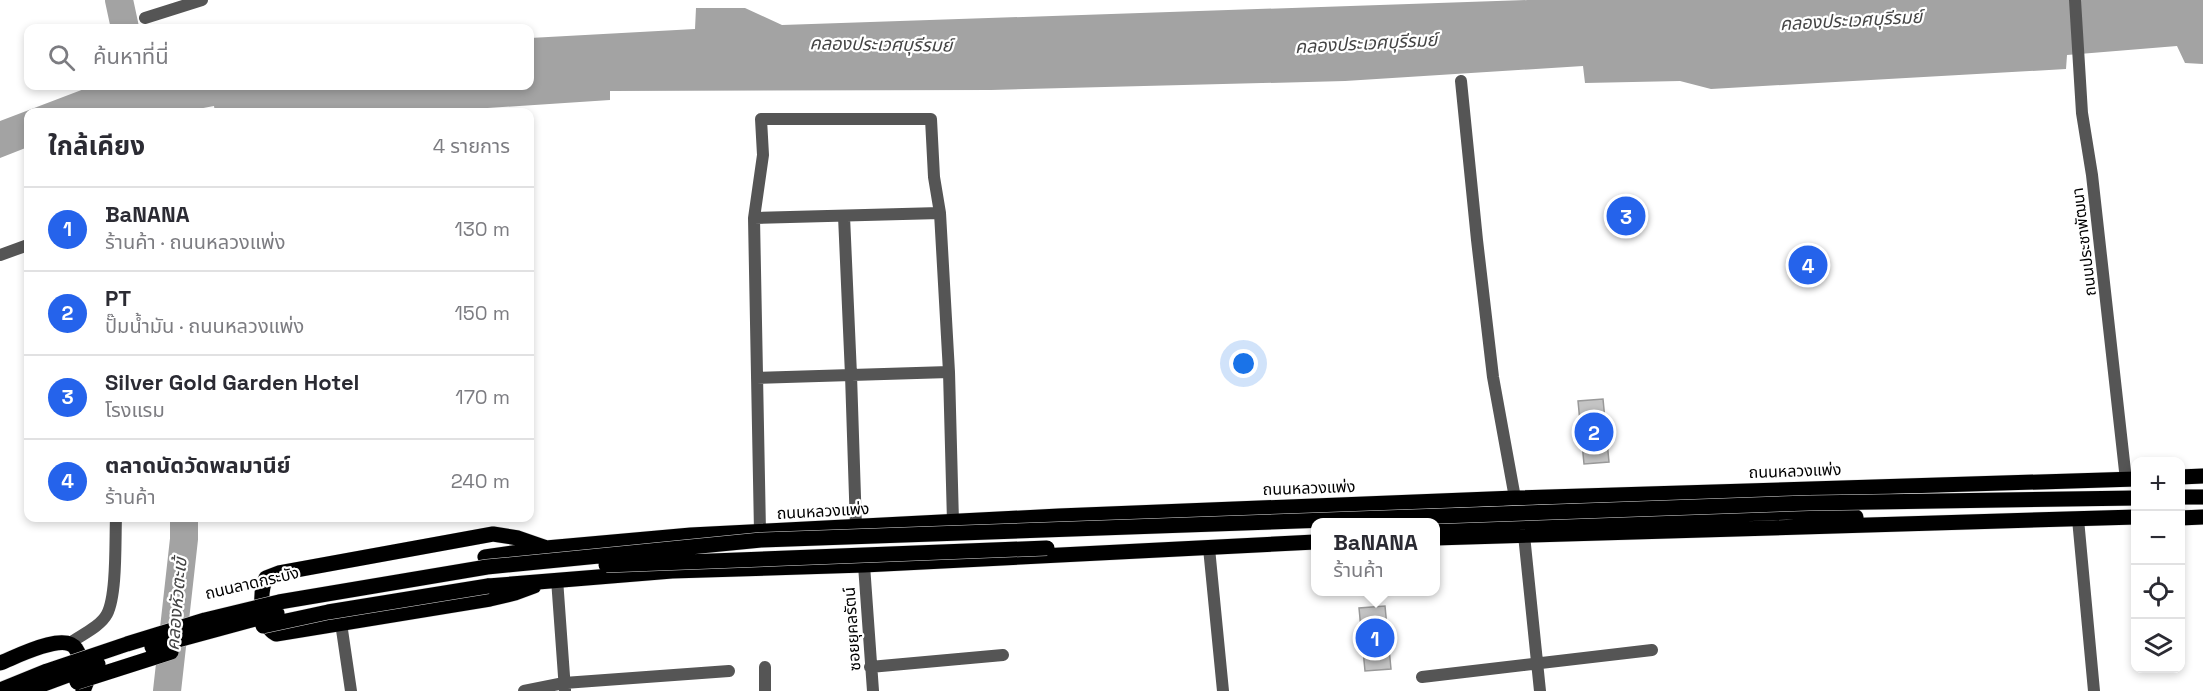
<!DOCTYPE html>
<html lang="th">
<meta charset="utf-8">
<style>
body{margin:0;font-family:"Space Grotesk","Noto Sans Thai",sans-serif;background:#f2f2f3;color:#2b2b33}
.controls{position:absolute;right:18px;bottom:18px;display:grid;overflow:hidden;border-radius:12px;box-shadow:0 3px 9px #0003}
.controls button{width:54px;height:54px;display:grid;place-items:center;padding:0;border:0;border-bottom:2px solid #e1e1e2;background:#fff;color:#2b2b33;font:30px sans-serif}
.you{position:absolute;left:1244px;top:364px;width:21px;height:21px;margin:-15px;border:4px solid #fff;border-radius:50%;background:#1a73e8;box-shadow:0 0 0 9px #1a73e833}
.badge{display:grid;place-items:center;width:39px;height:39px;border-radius:50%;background:#2563eb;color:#fff;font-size:20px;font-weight:700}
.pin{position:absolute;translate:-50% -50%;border:3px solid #fff;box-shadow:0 2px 6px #0006}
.popup{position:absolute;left:1311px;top:518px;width:129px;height:78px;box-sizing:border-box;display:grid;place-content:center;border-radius:12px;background:#fff;filter:drop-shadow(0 2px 4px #0005);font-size:20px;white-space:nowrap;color:#7c7c81}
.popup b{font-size:22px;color:#2b2b33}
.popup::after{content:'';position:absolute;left:50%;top:100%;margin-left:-12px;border:12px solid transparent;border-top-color:#fff}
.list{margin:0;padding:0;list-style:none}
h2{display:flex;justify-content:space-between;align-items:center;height:78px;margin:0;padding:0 24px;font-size:26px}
h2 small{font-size:20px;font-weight:400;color:#7c7c81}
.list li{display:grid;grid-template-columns:39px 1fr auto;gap:18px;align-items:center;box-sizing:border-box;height:84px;padding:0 24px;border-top:2px solid #e1e1e2}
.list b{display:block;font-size:22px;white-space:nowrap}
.list p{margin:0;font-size:20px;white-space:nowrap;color:#7c7c81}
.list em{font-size:20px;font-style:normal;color:#7c7c81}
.icon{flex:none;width:33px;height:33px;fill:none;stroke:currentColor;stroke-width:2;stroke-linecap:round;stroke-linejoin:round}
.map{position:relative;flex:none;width:2203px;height:691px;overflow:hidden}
.search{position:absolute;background:#fff;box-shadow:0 3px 9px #0003;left:24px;top:24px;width:510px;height:66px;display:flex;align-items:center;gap:15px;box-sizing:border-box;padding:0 21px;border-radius:12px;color:#7c7c81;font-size:22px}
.panel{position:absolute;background:#fff;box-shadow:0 3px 9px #0003;left:24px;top:108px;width:510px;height:414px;border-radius:12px}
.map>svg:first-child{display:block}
</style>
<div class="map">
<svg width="2203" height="691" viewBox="0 0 2203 691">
<rect width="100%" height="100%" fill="#fff"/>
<path fill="#a3a3a3" d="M1528 0H2203V64L2185 63 2177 46 2067 55 2066 69 1711 89 1680 81 1585 83 1583 66 1345 81 991 90 610 91V100L428 112H215L214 106 182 112H28V147L0 158V121L92 86H530V38L695 29 696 8H745L782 25Z"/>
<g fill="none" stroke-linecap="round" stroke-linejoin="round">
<path stroke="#a3a3a3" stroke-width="28" d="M119 0 125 28
M167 691 184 539V518"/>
</g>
<path fill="#c4c4c4" stroke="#999" stroke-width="1.5" d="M1603 399 1609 462 1584 464 1578 401Z
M1385 606 1391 669 1365 671 1359 608Z"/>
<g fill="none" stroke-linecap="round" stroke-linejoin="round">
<g stroke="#dbdbdb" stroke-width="16">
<path id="primary" d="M2180 477 2203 476
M2180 497H2203
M2180 518 2203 517
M1435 525 1795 512 1856 517
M1435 538 2136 517
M485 557 546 548 691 535 1059 516 1515 498 2136 479
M488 586 672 571 864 565 1315 542
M534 586 515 593 490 599 276 634C260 625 259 593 266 578L279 573 493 534 518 538 544 547
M0 663C16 657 65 631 76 649 82 658 84 671 87 681L83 691"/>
</g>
<path stroke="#555" stroke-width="12" d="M145 18 202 0
M1461 81 1477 240 1493 377 1515 498
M844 216 851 375 856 527
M754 218 940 213
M0 255 28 245
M757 378 949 372
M2078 519 2094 691
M760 532 754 218 763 155 761 119H931L934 177 940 213 949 372 953 522
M1524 535 1540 691
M1209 548 1223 691
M864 565 873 691
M557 579 565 690
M341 623 351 691
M70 643C81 635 100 627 107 614 117 595 115 541 116 518
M765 667V691
M870 667 1003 655
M1422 677 1652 650
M524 691 564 683 729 671"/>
<path stroke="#555" stroke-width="12" d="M2075 0 2082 113 2092 175 2126 480"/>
<use href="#primary" stroke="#000" stroke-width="15"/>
<g stroke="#dbdbdb" stroke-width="16" stroke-linecap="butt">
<path id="primary-bridge" d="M606 565 1047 548
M263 626 328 612 488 586
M152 647 277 613
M77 682 171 652
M0 690 47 671 127 644 205 620 279 602 487 567 761 540 1809 503 2136 498
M25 691 98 664"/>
</g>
<use href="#primary-bridge" stroke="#000" stroke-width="15"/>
</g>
<g text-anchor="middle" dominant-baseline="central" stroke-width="4.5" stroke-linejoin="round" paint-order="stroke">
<g font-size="16" fill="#000" stroke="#fff">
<text transform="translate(2084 242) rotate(-97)">ถนนประชาพัฒนา</text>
<text transform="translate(1795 471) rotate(-2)">ถนนหลวงแพ่ง</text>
<text transform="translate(1309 488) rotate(-2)">ถนนหลวงแพ่ง</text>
<text transform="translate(823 511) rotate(-3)">ถนนหลวงแพ่ง</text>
<text transform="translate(252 583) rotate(-13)">ถนนลาดกระบัง</text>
<text transform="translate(852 629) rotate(-94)">ซอยยุคลรัตน์</text>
</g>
<g font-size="18" font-style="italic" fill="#444" stroke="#fff">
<text transform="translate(1851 20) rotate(-3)">คลองประเวศบุรีรมย์</text>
<text transform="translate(1366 43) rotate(-3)">คลองประเวศบุรีรมย์</text>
<text transform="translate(881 44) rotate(1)">คลองประเวศบุรีรมย์</text>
<text transform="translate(176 604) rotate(-85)">คลองหัวตะเข้</text>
</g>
</g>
</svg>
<div class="controls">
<button>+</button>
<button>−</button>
<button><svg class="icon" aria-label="locate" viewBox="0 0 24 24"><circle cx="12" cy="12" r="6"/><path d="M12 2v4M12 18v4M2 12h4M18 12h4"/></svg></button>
<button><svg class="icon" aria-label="layers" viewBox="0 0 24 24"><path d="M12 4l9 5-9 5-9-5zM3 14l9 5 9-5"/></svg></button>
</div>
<div class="you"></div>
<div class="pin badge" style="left:1375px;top:638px">1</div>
<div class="popup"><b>BaNANA</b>ร้านค้า</div>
<div class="pin badge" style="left:1594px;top:432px">2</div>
<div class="pin badge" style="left:1626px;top:216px">3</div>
<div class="pin badge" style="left:1808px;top:265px">4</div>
<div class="search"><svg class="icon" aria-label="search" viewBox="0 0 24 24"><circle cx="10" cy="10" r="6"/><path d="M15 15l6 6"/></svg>ค้นหาที่นี่</div>
<section class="panel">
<h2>ใกล้เคียง<small>4 รายการ</small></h2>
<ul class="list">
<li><span class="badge">1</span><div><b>BaNANA</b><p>ร้านค้า · ถนนหลวงแพ่ง</p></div><em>130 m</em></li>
<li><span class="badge">2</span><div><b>PT</b><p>ปั๊มน้ำมัน · ถนนหลวงแพ่ง</p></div><em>150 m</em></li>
<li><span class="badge">3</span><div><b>Silver Gold Garden Hotel</b><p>โรงแรม</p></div><em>170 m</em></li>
<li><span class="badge">4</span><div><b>ตลาดนัดวัดพลมานีย์</b><p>ร้านค้า</p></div><em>240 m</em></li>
</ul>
</section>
</div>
